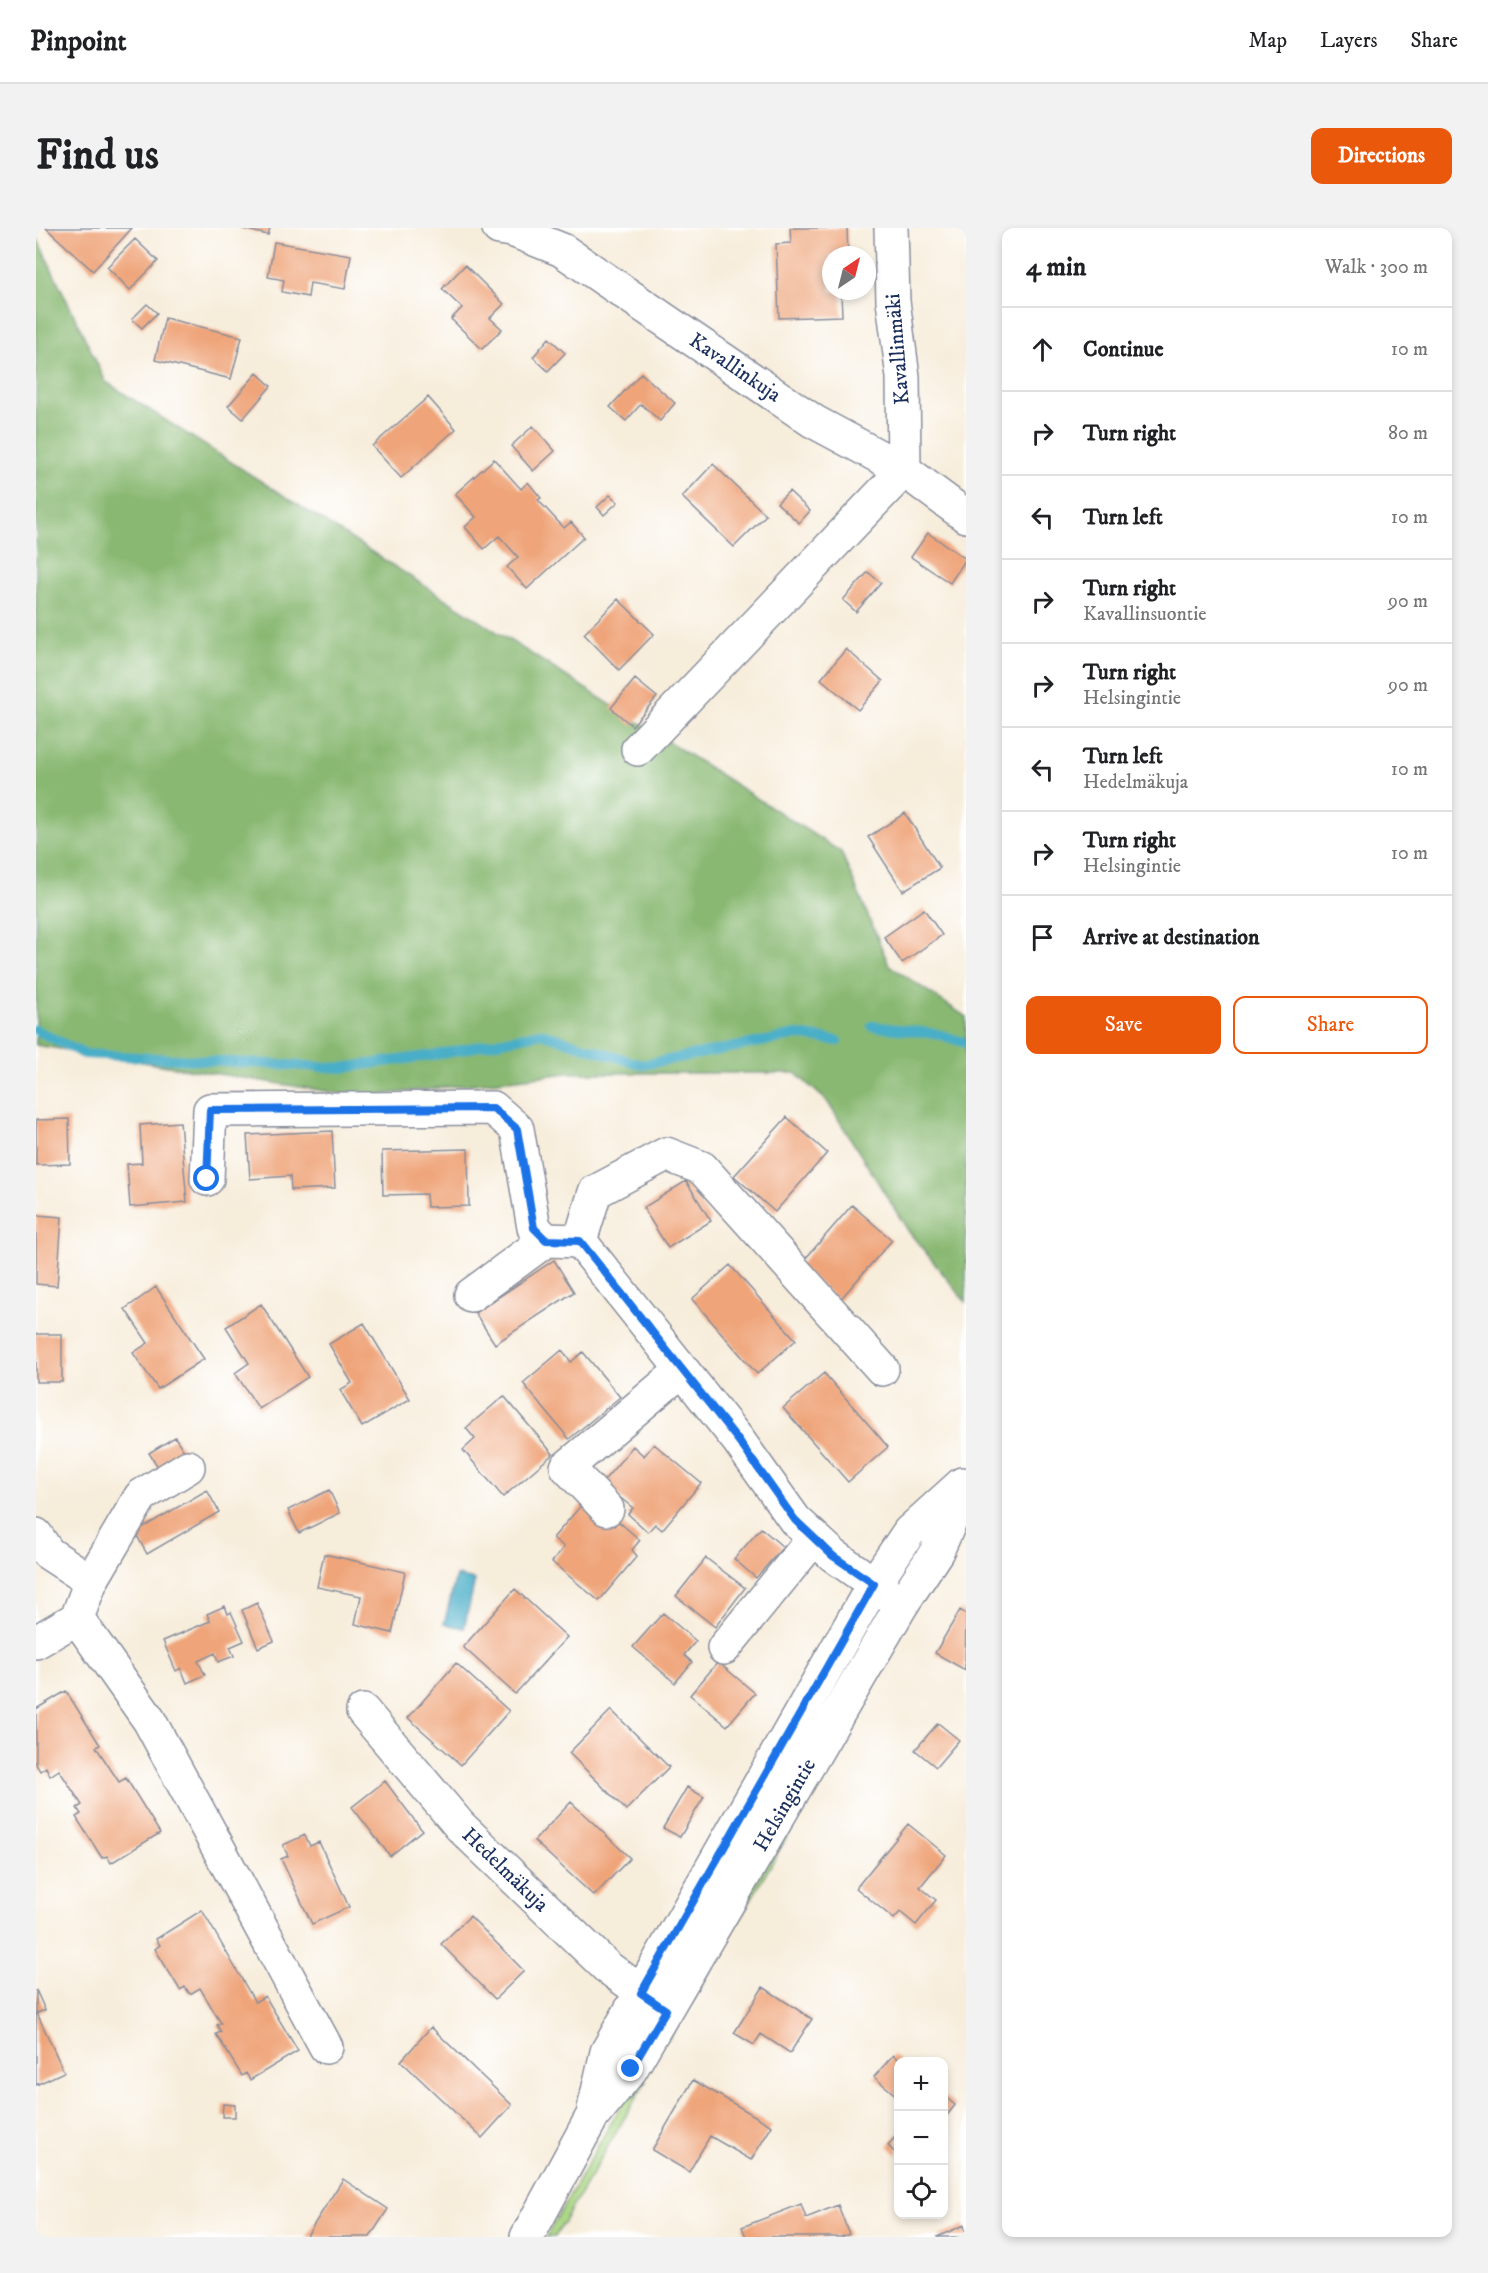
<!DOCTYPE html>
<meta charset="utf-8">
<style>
body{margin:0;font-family:"IM FELL DW Pica",serif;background:#f2f2f2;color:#202124}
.controls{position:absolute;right:18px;bottom:18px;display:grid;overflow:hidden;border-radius:12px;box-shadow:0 3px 9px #0003}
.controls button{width:54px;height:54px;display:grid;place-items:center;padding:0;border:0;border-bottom:2px solid #e0e0e0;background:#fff;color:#202124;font:30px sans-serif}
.compass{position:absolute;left:786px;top:18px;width:54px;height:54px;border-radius:50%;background:#fff;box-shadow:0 3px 9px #0003;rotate:35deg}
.stop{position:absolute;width:18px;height:18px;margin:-14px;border:4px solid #1a73e8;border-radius:50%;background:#fff}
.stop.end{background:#1a73e8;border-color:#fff;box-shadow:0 2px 6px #0008}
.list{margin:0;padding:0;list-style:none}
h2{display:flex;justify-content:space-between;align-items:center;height:78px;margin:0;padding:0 24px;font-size:26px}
h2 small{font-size:20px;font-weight:400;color:#757577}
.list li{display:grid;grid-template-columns:39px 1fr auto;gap:18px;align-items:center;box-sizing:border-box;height:84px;padding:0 24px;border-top:2px solid #e0e0e0}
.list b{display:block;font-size:22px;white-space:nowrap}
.list p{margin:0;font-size:20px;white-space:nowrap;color:#757577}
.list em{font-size:20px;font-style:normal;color:#757577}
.actions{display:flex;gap:12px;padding:18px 24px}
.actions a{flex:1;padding:14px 0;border:2px solid #ea580c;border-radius:12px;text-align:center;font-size:21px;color:#ea580c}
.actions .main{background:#ea580c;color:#fff}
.icon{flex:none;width:33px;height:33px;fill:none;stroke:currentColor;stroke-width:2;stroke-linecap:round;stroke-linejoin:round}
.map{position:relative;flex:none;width:930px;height:2009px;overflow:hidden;border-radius:12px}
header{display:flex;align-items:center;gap:36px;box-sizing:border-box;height:84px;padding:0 30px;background:#fff;border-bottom:2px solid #e0e0e0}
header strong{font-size:28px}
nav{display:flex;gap:33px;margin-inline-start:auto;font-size:21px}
.intro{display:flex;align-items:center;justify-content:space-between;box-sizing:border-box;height:144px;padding:0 36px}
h1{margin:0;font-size:42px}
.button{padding:15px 27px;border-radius:12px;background:#ea580c;color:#fff;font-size:21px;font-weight:700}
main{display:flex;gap:36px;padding:0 36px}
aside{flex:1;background:#fff;border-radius:12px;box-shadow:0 3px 9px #0003}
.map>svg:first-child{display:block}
</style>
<header>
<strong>Pinpoint</strong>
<nav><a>Map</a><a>Layers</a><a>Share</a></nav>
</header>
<div class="intro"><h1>Find us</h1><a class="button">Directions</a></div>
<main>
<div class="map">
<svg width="930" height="2009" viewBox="0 0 930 2009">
<rect width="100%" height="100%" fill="#fff"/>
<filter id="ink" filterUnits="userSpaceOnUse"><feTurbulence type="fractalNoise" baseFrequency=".0167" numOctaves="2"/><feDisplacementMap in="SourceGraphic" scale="12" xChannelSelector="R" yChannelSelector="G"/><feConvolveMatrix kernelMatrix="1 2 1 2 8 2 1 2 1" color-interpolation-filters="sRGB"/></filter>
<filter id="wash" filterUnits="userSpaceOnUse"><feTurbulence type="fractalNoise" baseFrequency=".008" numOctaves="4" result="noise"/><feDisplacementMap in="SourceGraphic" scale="24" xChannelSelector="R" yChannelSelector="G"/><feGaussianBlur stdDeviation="1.35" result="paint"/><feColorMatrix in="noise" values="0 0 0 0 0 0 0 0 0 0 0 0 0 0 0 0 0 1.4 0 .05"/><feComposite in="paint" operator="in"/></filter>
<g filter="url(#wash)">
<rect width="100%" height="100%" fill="#f7eddb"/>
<path fill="#abd783" stroke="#638370" stroke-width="1.5" d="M838 1457 656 1774 632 1812 627 1808Z
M602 1848 610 1853 519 2009H510Z"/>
<path fill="#88b871" stroke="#527468" stroke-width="1.5" d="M0 8 70 154 805 624 853 737 930 789V1074L873 1004 791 873 759 845H532L326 869 0 817Z"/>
<path fill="#48aec7" stroke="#326e92" stroke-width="1.5" d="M420 1348 439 1352 428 1400 408 1396Z"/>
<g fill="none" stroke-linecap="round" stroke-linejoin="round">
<path stroke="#48aec7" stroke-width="10" d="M836 798 902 806 930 815
M0 802 48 826 306 840 405 826 505 805 606 837 761 807 802 813"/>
</g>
<g id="blocks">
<path fill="#efa479" d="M10 0H96L57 43Z
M203 0H234L232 7Z
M754 0H811L812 27H795V63H805L806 88 743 90 740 16 755 15Z
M99 11 122 33 94 62 71 39Z
M238 14 315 27 309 61 274 55 272 69 246 64 248 52 232 49Z
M429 37 468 76 454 90 466 101 446 121 415 91 426 80 406 61Z
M111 76 121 85 106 100 96 91Z
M129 90 206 109 195 151 119 132Z
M513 110 529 125 512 143 497 129Z
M221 145 235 158 207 191 192 178Z
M605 145 639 175 624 193 605 176 590 193 574 179Z
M392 169 420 201 365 250 336 218Z
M497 198 519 223 497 243 475 218Z
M458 231 485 261 492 254 505 270 502 272 528 300 535 294 548 309 491 361 471 339 482 329 463 308 448 321 429 299 440 289 419 266Z
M677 236 730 287 698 319 646 269Z
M753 263 774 283 763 295 741 275Z
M574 267 582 274 568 287 561 279Z
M892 305 930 331 914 355 875 329Z
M832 344 845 355 820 384 807 372Z
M582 371 618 406 583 442 548 406Z
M810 421 847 453 822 482 785 451Z
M599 451 621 469 596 498 575 480Z
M869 585 904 640 867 663 832 609Z
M888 681 906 707 866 735 848 709Z
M751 889 791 925 739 984 698 948Z
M33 891 34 936 0 937V892Z
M144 894 151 974 94 979 91 936 106 935 104 897Z
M296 903 299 960 255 962 254 948 214 951 211 907Z
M432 921 433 978 391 979 390 966 347 967 346 923Z
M650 953 675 993 632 1020 607 980Z
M816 977 856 1012 803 1073 763 1038Z
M0 987 26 989 21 1058 0 1056Z
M518 1032 538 1064 459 1116 439 1085Z
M694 1037 760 1112 721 1146 656 1071Z
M120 1059 168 1131 122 1161 97 1125 112 1115 89 1081Z
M225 1076 272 1149 223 1181 199 1145 213 1135 190 1099Z
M328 1095 374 1171 326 1199 304 1162 316 1155 293 1116Z
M0 1106H26V1154H0Z
M526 1122 535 1134 547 1124 584 1169 533 1211 487 1155Z
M788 1145 852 1219 812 1254 747 1180Z
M468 1168 517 1226 467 1269 427 1222 439 1211 430 1200Z
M139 1209 150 1226 124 1242 113 1225Z
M618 1216 665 1255 626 1302 619 1296 612 1304 592 1286 597 1280 566 1255 597 1218 608 1228Z
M171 1262 183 1284 111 1326 99 1304Z
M293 1262 304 1285 263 1305 252 1282Z
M549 1273 578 1298 582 1293 604 1312 596 1322 601 1328 563 1373 516 1334 528 1319 517 1310Z
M725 1300 747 1319 720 1350 698 1331Z
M288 1326 369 1344 356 1405 319 1396 325 1368 281 1359Z
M670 1330 709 1360 679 1399 640 1368Z
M479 1361 531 1409 479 1466 427 1419Z
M221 1375 238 1413 222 1420 206 1382Z
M189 1378 192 1386 195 1384 208 1413 194 1419 198 1428 182 1434 179 1425 162 1433 169 1447 151 1455 145 1440 140 1443 127 1413 174 1393 171 1386Z
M924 1382 930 1386 929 1442 899 1425Z
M627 1385 660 1413 648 1427 656 1434 639 1455 597 1419Z
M682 1434 719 1465 691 1498 654 1467Z
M420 1435 473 1483 425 1537 372 1490Z
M30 1463 64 1517 60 1519 83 1554 90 1550 124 1605 75 1635 71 1628 66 1630 40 1589 45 1586 41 1580 46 1577 23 1542 14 1548 10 1539 4 1543 0 1536V1481Z
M575 1482 633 1539 590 1582 533 1525Z
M902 1495 923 1512 900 1539 879 1522Z
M349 1553 386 1602 354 1628 316 1579Z
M651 1559 668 1569 644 1609 627 1600Z
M535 1574 594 1630 558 1668 498 1613Z
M872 1596 910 1627 884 1659 900 1672 880 1697 864 1684 858 1691 820 1660Z
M269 1607 274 1618 283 1614 313 1679 276 1696 245 1631 252 1628 247 1617Z
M166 1682 219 1774 229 1768 262 1823 214 1852 210 1845 206 1848 180 1806 185 1804 181 1797 185 1795 164 1760 154 1766 149 1759 144 1762 119 1721 124 1717 120 1711Z
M434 1688 488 1743 459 1771 405 1716Z
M727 1759 776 1791 754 1825 725 1806 718 1817 698 1805Z
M0 1762 9 1782 1 1785 28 1844 0 1857Z
M395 1799 476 1877 446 1910 365 1833Z
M857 1827 865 1834H862V1869L838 1849Z
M657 1852 736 1898 715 1932 674 1908 653 1944 616 1922Z
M908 1868 919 1877 908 1891Z
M187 1876 199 1877V1889H186Z
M862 1905V1927L852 1918Z
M307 1951 352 1981 334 2009H270Z
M765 1976 770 1990 802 1977 813 2006 805 2009H710L706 1999Z
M928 1997 930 2009H901Z"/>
</g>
</g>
<g filter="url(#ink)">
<use href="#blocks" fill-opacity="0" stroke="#898e9c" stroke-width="1.5"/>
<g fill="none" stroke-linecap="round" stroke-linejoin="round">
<g stroke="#898e9c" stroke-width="36">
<path id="minor" d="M463 0 476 2 526 22 777 193 868 242 930 288
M602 521 868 242 867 149 857 73 855 0
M171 951 174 882 457 880 481 901 498 1000 510 1012 544 1013
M544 1013 702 1212 759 1292 797 1327 866 1376
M544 1013 559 964 630 926 666 940 846 1141
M435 1067 510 1012
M571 1281 531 1239 645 1143
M0 1307 12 1325 55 1353
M41 1390 113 1492 290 1819
M41 1390 55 1353 105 1268 152 1239
M0 1414 41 1390
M688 1420 778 1310
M327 1483 424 1598 571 1739 629 1781"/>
</g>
<g stroke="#898e9c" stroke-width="36">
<path id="major" d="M558 1881 571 1824 838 1356 873 1304 926 1256
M491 2009 556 1889 595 1841 866 1376 901 1323 930 1258"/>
</g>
<use href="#minor" stroke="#fff" stroke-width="33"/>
<use href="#major" stroke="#fff" stroke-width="33"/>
</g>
</g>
<g fill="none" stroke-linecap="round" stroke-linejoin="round" filter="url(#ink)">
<path stroke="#1a73e8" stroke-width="8" d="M171 951 174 882 457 880 481 901 498 1000 510 1012 544 1013 702 1212 759 1292 797 1328 838 1356 605 1765 630 1782 595 1841"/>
</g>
<g text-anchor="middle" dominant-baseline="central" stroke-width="6" stroke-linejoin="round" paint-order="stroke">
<g font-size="21" fill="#1b2f5e" stroke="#fff">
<text transform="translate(862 121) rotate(-95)">Kavallinmäki</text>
<text transform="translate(699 140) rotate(34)">Kavallinkuja</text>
<text transform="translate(749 1577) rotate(-60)">Helsingintie</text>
<text transform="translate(469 1642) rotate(44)">Hedelmäkuja</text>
</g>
</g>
</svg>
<div class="controls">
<button>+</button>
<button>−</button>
<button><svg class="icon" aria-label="locate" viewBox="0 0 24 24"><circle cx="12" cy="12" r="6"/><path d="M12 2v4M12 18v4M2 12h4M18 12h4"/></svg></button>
</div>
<svg class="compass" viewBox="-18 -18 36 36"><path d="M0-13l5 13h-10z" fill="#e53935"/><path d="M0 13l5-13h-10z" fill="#757577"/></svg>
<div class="stop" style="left:171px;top:951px"></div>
<div class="stop end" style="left:595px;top:1841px"></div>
</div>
<aside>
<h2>4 min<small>Walk · 300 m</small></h2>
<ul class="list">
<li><svg class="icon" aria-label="ahead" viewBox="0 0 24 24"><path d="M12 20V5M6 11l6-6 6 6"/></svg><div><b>Continue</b></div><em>10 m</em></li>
<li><svg class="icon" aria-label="right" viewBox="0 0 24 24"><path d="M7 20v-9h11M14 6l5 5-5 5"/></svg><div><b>Turn right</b></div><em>80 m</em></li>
<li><svg class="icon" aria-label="left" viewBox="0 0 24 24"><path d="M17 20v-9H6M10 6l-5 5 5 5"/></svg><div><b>Turn left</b></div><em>10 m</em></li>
<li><svg class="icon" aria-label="right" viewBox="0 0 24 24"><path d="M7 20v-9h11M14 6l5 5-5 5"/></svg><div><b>Turn right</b><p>Kavallinsuontie</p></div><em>90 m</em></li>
<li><svg class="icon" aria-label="right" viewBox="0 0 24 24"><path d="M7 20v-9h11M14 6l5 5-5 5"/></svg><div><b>Turn right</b><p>Helsingintie</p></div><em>90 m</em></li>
<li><svg class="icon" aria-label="left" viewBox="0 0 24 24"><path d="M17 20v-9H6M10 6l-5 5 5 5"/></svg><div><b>Turn left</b><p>Hedelmäkuja</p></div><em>10 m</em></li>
<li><svg class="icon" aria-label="right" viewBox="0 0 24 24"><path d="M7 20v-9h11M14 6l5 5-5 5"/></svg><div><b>Turn right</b><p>Helsingintie</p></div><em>10 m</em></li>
<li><svg class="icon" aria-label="arrive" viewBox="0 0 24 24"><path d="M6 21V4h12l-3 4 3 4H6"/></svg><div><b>Arrive at destination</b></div></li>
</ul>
<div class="actions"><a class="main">Save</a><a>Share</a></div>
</aside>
</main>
